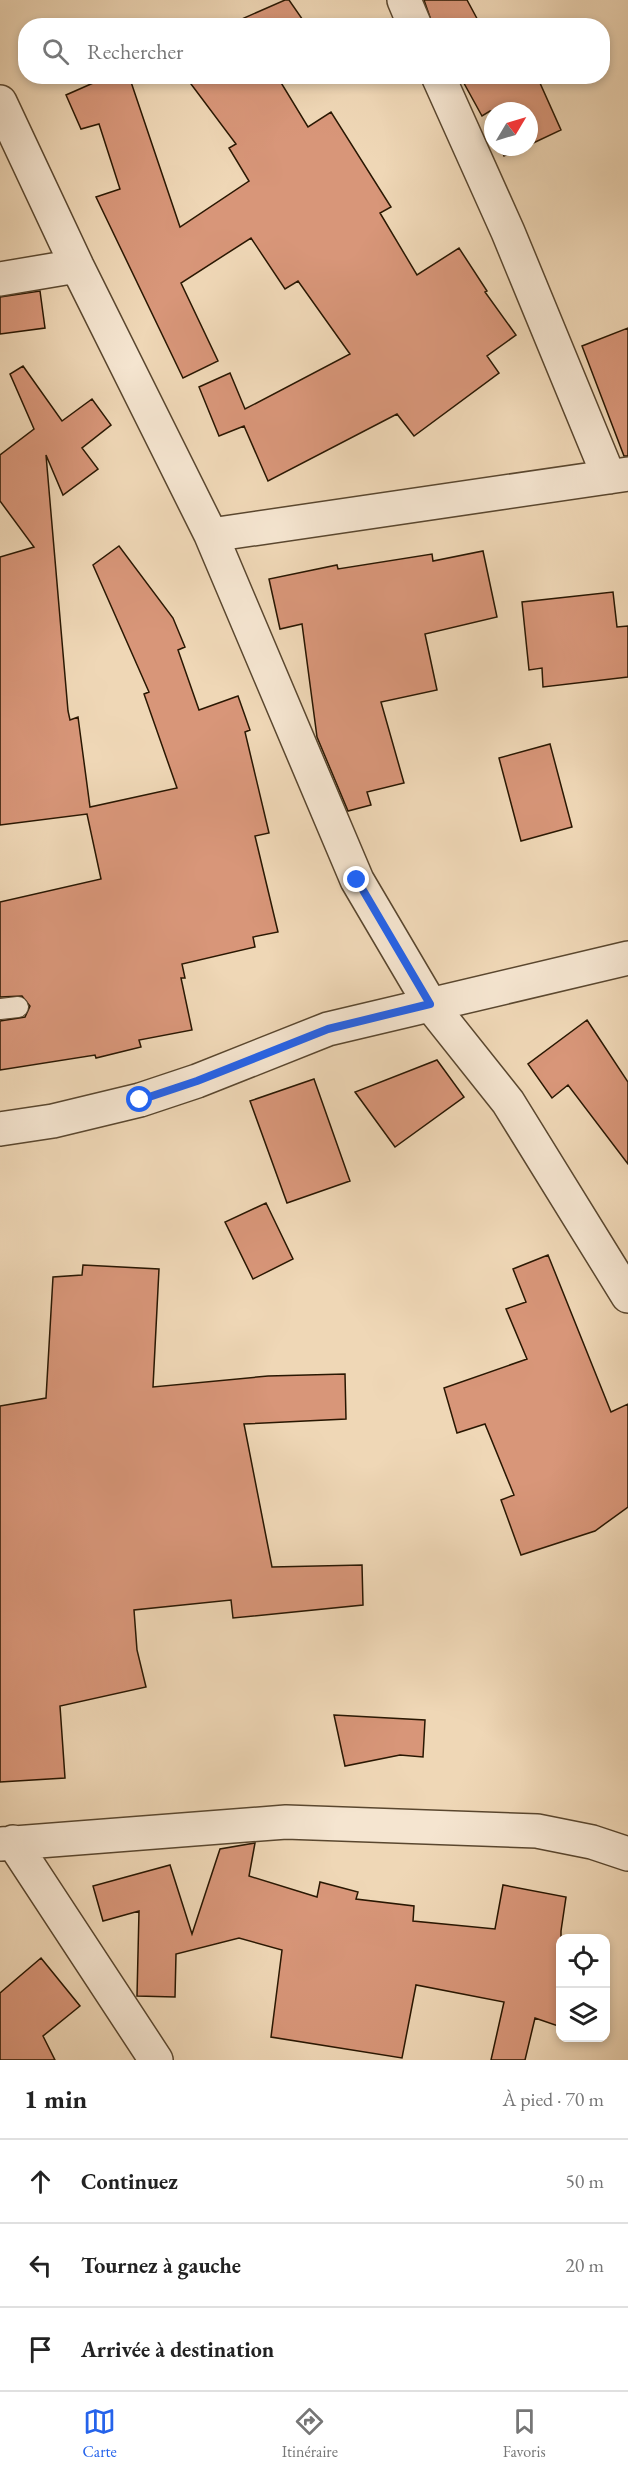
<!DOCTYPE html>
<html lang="fr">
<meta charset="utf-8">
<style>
body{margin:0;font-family:"EB Garamond",serif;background:#f6f6f6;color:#222}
.controls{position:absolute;right:18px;bottom:18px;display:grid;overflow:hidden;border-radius:12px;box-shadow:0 3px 9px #0003}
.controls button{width:54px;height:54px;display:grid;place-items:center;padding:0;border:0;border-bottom:2px solid #e0e0e0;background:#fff;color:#222;font:30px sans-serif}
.compass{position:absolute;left:484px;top:102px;width:54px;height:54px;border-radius:50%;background:#fff;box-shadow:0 3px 9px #0003;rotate:52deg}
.stop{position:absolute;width:18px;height:18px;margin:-14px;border:4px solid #2563eb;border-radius:50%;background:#fff}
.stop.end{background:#2563eb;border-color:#fff;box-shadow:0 2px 6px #0008}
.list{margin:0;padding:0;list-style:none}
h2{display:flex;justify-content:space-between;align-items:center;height:78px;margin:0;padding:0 24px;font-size:26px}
h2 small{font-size:20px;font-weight:400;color:#767676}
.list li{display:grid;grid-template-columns:39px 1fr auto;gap:18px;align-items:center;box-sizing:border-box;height:84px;padding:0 24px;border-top:2px solid #e0e0e0}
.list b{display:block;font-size:22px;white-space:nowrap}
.list em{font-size:20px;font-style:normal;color:#767676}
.icon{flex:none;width:33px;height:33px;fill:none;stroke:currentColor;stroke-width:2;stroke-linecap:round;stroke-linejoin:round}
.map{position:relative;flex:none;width:628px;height:2060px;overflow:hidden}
.search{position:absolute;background:#fff;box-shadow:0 3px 9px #0003;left:18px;right:18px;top:18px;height:66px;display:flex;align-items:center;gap:15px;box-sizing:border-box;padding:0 21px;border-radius:24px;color:#767676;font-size:22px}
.sheet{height:330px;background:#fff}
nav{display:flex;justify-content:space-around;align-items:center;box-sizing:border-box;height:84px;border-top:2px solid #e0e0e0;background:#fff;font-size:16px;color:#767676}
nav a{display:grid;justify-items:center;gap:3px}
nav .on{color:#2563eb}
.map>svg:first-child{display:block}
</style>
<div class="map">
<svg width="628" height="2060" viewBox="0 0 628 2060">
<rect width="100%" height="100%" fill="#efd7b6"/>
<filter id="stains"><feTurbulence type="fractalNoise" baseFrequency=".00333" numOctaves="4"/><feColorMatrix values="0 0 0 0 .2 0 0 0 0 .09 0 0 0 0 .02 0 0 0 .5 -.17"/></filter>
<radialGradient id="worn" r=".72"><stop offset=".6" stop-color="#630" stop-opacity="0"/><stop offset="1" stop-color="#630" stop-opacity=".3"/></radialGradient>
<path fill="#d89679" stroke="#291702" stroke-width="1.5" d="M285 0H289L305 23 301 26H226Z
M424 0H467L481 26H433Z
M109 76H129L180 227 249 181 229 148 236 144 185 76H277L308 127 331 112 391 207 380 213 417 275 459 248 487 291 485 292 516 335 487 356 499 373 414 436 397 414 268 481 244 426 219 436 199 387 230 373 245 409 350 354 298 281 285 289 251 238 181 283 218 361 183 378 96 197 120 189 99 124 81 129 66 95Z
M460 76H553L540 83 561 130 529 145V111H490L482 116Z
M500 147H524L504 156Z
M40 291 45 328 0 334V297Z
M628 328V456H624L582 346Z
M23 366 62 421 92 399 111 425 82 448 98 469 63 495 46 455 68 711 70 720 78 717 90 807 177 788 144 694 149 692 93 565 119 546 173 618 185 647 178 650 199 710 238 696 250 730 245 732 269 833 255 836 278 932 253 937 255 947 182 964 185 978H181L192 1030 139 1040 141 1047 96 1058 95 1055 0 1070V1021L25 1017 30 1006 22 996 0 997V902L101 879 87 814 0 825V557L34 547 0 501V455L34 429 10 374Z
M483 551 497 617 425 634 437 690 381 702 404 783 367 792 371 805 348 811 317 737 302 624 280 629 269 579 337 565 338 569 432 554 433 561Z
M613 592 617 627 628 626V677L543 687 542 668 529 670 522 602Z
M550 744 572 827 521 841 499 758Z
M587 1020 628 1082V1164L568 1085 552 1098 528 1064Z
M437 1060 464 1097 395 1147 355 1092Z
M314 1079 350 1181 287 1203 250 1101Z
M266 1203 293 1259 253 1279 225 1222Z
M548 1255 611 1412 628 1404V1507L595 1531 521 1555 501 1500 514 1495 485 1424 457 1433 444 1388 527 1359 506 1309 526 1302 513 1269Z
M83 1265 159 1269 153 1387 268 1376 345 1374 346 1419 244 1424 272 1567 362 1565 363 1605 233 1618 231 1600 134 1610 137 1650 146 1687 60 1706 65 1778 0 1782V1406L46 1398 53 1277 82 1275Z
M334 1715 425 1720 423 1757 400 1755 345 1766Z
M255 1843 249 1876 317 1897 320 1882 358 1892 356 1899 414 1906 413 1921 495 1929 503 1885 566 1897 561 1931V2027L535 2018 525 2060H491L504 2002 416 1985 402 2058 271 2037 282 1950 239 1938 176 1954 175 1997 137 1996 139 1911 103 1921 93 1886 170 1865 192 1934 220 1849Z
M41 1958 80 2006 43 2036 55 2060H0V1993Z"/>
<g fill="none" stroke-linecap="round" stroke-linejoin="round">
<g stroke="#5a472f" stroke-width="22">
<path id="service" d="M0 1009 18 1007"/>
</g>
<g stroke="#5a472f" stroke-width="36">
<path id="minor" d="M404 0 415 26
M438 76 508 232 609 477
M0 102 77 266 211 535 357 880 430 1004 508 1102 628 1296
M0 279 77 266
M211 535 628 474
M0 1129 53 1121 140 1100 197 1081 328 1029 628 958
M13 1842 156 2060
M0 1844 286 1822 537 1831 592 1842 628 1854"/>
</g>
<use href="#service" stroke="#f5e5d0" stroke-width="20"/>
<use href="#minor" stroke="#f5e5d0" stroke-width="33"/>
</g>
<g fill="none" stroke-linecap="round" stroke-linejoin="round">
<path stroke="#2563eb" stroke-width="8" d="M140 1100 197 1081 328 1029 430 1004 357 880"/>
</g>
<rect width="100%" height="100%" filter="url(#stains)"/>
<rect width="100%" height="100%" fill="url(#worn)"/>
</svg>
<div class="controls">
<button><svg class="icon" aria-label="locate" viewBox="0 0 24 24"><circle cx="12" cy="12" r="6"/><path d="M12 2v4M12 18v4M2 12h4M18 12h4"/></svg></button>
<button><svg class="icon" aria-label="layers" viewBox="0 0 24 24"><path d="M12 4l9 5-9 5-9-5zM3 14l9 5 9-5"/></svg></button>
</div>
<svg class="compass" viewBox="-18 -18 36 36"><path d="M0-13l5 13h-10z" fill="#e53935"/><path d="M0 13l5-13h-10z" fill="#767676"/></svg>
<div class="stop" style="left:140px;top:1100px"></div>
<div class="stop end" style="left:357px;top:880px"></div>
<div class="search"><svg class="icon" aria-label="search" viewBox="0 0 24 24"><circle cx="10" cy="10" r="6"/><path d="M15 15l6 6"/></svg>Rechercher</div>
</div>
<section class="sheet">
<h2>1 min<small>À pied · 70 m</small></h2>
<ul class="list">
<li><svg class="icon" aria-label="ahead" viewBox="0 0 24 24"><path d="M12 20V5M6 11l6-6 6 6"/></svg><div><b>Continuez</b></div><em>50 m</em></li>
<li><svg class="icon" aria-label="left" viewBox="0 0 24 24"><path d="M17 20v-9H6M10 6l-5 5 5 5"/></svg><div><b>Tournez à gauche</b></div><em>20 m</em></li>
<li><svg class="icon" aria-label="arrive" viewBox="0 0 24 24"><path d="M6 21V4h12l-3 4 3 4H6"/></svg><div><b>Arrivée à destination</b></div></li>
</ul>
</section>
<nav>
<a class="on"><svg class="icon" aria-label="map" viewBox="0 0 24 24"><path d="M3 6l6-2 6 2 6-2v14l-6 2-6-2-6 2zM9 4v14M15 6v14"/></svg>Carte</a>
<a><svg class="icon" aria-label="directions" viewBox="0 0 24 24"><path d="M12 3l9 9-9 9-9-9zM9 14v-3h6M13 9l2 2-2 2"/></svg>Itinéraire</a>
<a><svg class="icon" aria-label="saved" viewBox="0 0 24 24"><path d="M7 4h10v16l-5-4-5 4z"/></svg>Favoris</a>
</nav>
